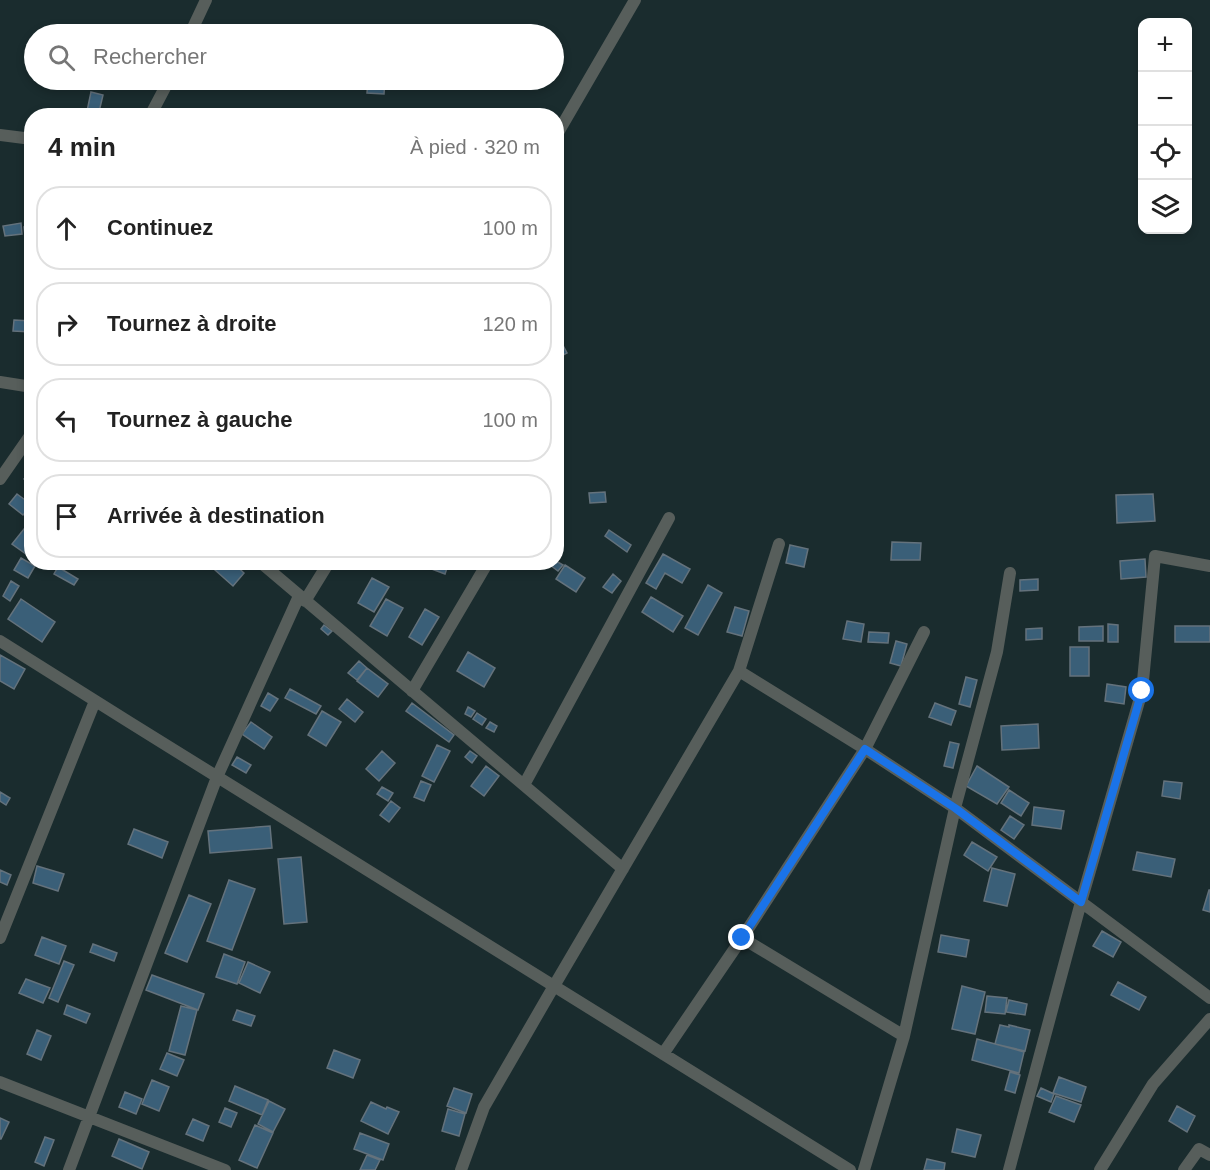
<!DOCTYPE html>
<html lang="fr">
<meta charset="utf-8">
<style>
body{margin:0;font-family:Arial,sans-serif;background:#f2f2f2;color:#222}
.controls{position:absolute;right:18px;top:18px;display:grid;overflow:hidden;border-radius:12px;box-shadow:0 3px 9px #0003}
.controls button{width:54px;height:54px;display:grid;place-items:center;padding:0;border:0;border-bottom:2px solid #e0e0e0;background:#fff;color:#222;font:30px sans-serif}
.stop{position:absolute;width:18px;height:18px;margin:-14px;border:4px solid #1a73e8;border-radius:50%;background:#fff}
.stop.end{background:#1a73e8;border-color:#fff;box-shadow:0 2px 6px #0008}
.list{margin:0;padding:0;list-style:none}
h2{display:flex;justify-content:space-between;align-items:center;height:78px;margin:0;padding:0 24px;font-size:26px}
h2 small{font-size:20px;font-weight:400;color:#767676}
.list li{display:grid;grid-template-columns:39px 1fr auto;gap:18px;align-items:center;box-sizing:border-box;height:84px;margin:0 12px 12px;padding:0 12px;border:2px solid #e0e0e0;border-radius:24px}
.list b{display:block;font-size:22px;white-space:nowrap}
.list em{font-size:20px;font-style:normal;color:#767676}
.icon{flex:none;width:33px;height:33px;fill:none;stroke:currentColor;stroke-width:2;stroke-linecap:round;stroke-linejoin:round}
.map{position:relative;flex:none;width:1210px;height:1170px;overflow:hidden}
.search{position:absolute;background:#fff;box-shadow:0 3px 9px #0003;left:24px;top:24px;width:540px;height:66px;display:flex;align-items:center;gap:15px;box-sizing:border-box;padding:0 21px;border-radius:33px;color:#767676;font-size:22px}
.panel{position:absolute;background:#fff;box-shadow:0 3px 9px #0003;left:24px;top:108px;width:540px;height:462px;border-radius:24px}
.map>svg:first-child{display:block}
</style>
<div class="map">
<svg width="1210" height="1170" viewBox="0 0 1210 1170">
<rect width="100%" height="100%" fill="#1a2c2e"/>
<path fill="#3a5f78" stroke="#64727c" stroke-width="1.5" d="M315 26 343 28 342 34H314Z
M368 80H385L384 94 367 93Z
M91 92 103 95 98 116H86Z
M21 223 22 234 5 236 3 226Z
M32 226V243L26 244 24 227Z
M14 320 32 321V332L13 331Z
M559 338 567 353 556 359V340Z
M32 471V486L24 479Z
M605 492 606 502 590 503 589 493Z
M17 494 32 505 23 515 9 504Z
M1153 494 1155 521 1117 523 1116 495Z
M28 524 32 527V547L26 554 12 544Z
M609 530 631 545 627 552 605 536Z
M892 542 921 543 920 560H891Z
M790 545 808 549 804 567 786 563Z
M663 554 690 569 682 583 665 573 656 589 646 583Z
M21 558 35 566 28 578 14 570Z
M1145 559 1146 577 1121 579 1120 561Z
M556 561 563 565 558 571 546 562H556Z
M206 562H232L244 573 233 586Z
M418 562H449L445 574 418 564Z
M565 565 585 578 576 592 556 579Z
M58 567 78 579 74 585 54 574Z
M613 574 621 581 612 593 603 587Z
M372 578 389 587 374 612 358 603Z
M1038 579V590L1020 591V580Z
M11 581 19 586 10 601 3 596Z
M708 585 722 593 698 635 685 628Z
M651 597 683 616 673 632 642 612Z
M21 599 55 622 42 642 8 619Z
M386 599 403 608 387 636 370 626Z
M735 607 749 611 742 636 727 632Z
M425 609 439 617 422 645 409 637Z
M847 621 864 624 861 642 843 639Z
M1108 624 1118 625V642H1108Z
M324 625 332 631 328 635 321 629Z
M1103 626V641H1079V627Z
M1175 626H1210V642H1175Z
M1042 628V639L1026 640V629Z
M869 632 889 633 888 643 868 642Z
M896 641 907 644 901 666 890 663Z
M1070 647H1089V676H1070Z
M468 652 495 668 484 687 457 671Z
M0 655 25 669 14 689 0 681Z
M359 661 367 668 357 680 348 673Z
M367 668 388 684 378 697 357 681Z
M966 677 977 680 970 707 959 704Z
M1107 684 1126 687 1124 704 1105 701Z
M290 689 321 706 316 714 285 698Z
M268 693 278 699 270 711 261 706Z
M347 699 363 712 355 722 339 709Z
M412 703 454 735 449 742 406 711Z
M935 703 956 711 951 725 929 717Z
M468 707 475 711 471 717 465 714Z
M322 711 341 722 326 746 308 735Z
M477 713 486 719 482 725 473 719Z
M251 722 272 737 264 749 242 734Z
M490 722 497 726 494 732 486 728Z
M1038 724 1039 748 1002 750 1001 726Z
M950 742 959 744 953 768 944 766Z
M437 745 450 751 434 782 422 776Z
M382 751 395 763 379 781 366 769Z
M470 751 477 756 472 763 465 757Z
M237 757 251 765 246 773 232 765Z
M486 766 499 776 484 796 471 786Z
M977 766 1009 787 997 804 966 786Z
M421 781 431 785 424 801 414 797Z
M1164 781 1182 783 1180 799 1162 796Z
M382 787 393 793 388 801 377 794Z
M1009 790 1029 803 1021 816 1001 803Z
M0 792 10 798 6 805 0 801Z
M391 801 400 808 389 822 380 815Z
M1034 807 1064 811 1061 829 1032 825Z
M1010 816 1024 825 1014 839 1001 830Z
M270 826 272 848 210 853 208 831Z
M134 829 168 842 162 858 128 844Z
M972 842 997 857 988 871 964 855Z
M1137 852 1175 859 1171 877 1133 870Z
M301 857 307 922 284 924 278 859Z
M37 866 64 874 58 891 33 883Z
M992 868 1015 874 1007 906 984 901Z
M0 870 11 875 7 885 0 882Z
M229 880 255 889 232 950 207 941Z
M1209 890H1210V912L1203 910Z
M189 895 211 904 187 962 165 953Z
M1102 931 1121 942 1113 957 1093 946Z
M941 935 969 940 966 957 938 952Z
M42 937 66 946 59 964 35 955Z
M93 944 117 953 114 961 90 952Z
M224 954 245 962 237 984 216 977Z
M64 961 74 965 58 1002 49 998Z
M248 962 270 972 260 993 239 983Z
M152 975 204 994 198 1010 146 990Z
M26 979 50 988 43 1003 19 993Z
M1118 982 1146 997 1139 1010 1111 995Z
M962 986 985 992 975 1034 952 1029Z
M987 996 1007 998 1005 1014 985 1012Z
M1009 1000 1027 1004 1025 1015 1006 1012Z
M67 1005 90 1014 86 1023 64 1014Z
M181 1006 197 1010 185 1055 169 1051Z
M237 1010 255 1016 251 1026 233 1020Z
M1000 1025 1009 1027V1025L1030 1030 1025 1051 995 1044Z
M37 1030 51 1036 41 1060 27 1054Z
M977 1039 1024 1052 1019 1073 972 1060Z
M334 1050 360 1060 353 1078 327 1068Z
M167 1053 184 1060 177 1076 160 1069Z
M1010 1072 1020 1075 1015 1093 1005 1090Z
M1059 1077 1086 1087 1081 1102 1053 1093Z
M152 1080 169 1087 159 1111 142 1104Z
M235 1086 268 1100 262 1115 229 1101Z
M454 1088 472 1094 466 1113 447 1106Z
M1041 1088 1054 1094 1051 1102 1037 1096Z
M125 1092 142 1099 136 1114 119 1107Z
M1056 1096 1081 1105 1074 1122 1049 1112Z
M269 1101 285 1109 273 1132 258 1124Z
M371 1102 386 1109 387 1107 399 1112 388 1134 361 1121Z
M1177 1106 1195 1116 1187 1132 1169 1121Z
M225 1108 237 1113 231 1127 219 1122Z
M448 1109 465 1114 459 1136 442 1131Z
M0 1118 9 1122 1 1139H0Z
M193 1119 209 1126 203 1141 186 1134Z
M255 1125 273 1133 257 1168 239 1160Z
M957 1129 981 1135 975 1157 952 1152Z
M360 1133 389 1144 383 1160 354 1149Z
M45 1137 54 1140 44 1166 35 1162Z
M119 1139 149 1152 142 1169 112 1156Z
M367 1155 380 1160 375 1170H360Z
M927 1159 945 1163 944 1170H924Z"/>
<g fill="none" stroke-linecap="round" stroke-linejoin="round">
<path stroke="#575e5b" stroke-width="12" d="M190 34 206 0
M150 116 169 80
M0 135 32 139
M556 136 635 0
M0 382 32 387
M0 479 32 433
M260 562 623 869
M305 601 329 562
M0 641 129 722 850 1170
M739 671 865 749 955 808 1210 998
M412 691 488 562
M524 785 669 518
M0 938 95 701
M742 938 904 1036
M663 1054 742 938 865 749 924 632
M0 1082 225 1170
M69 1170 217 777 299 596
M461 1170 484 1107 554 986 739 671 779 544
M864 1170 904 1036 955 808 997 652 1010 573
M1009 1170 1081 902 1142 691 1155 556 1210 566
M1100 1170 1153 1084 1210 1019
M1184 1170 1199 1149 1210 1155"/>
</g>
<g fill="none" stroke-linecap="round" stroke-linejoin="round">
<path stroke="#1a73e8" stroke-width="8" d="M742 938 865 749 955 808 1081 902 1142 691"/>
</g>
</svg>
<div class="controls">
<button>+</button>
<button>−</button>
<button><svg class="icon" aria-label="locate" viewBox="0 0 24 24"><circle cx="12" cy="12" r="6"/><path d="M12 2v4M12 18v4M2 12h4M18 12h4"/></svg></button>
<button><svg class="icon" aria-label="layers" viewBox="0 0 24 24"><path d="M12 4l9 5-9 5-9-5zM3 14l9 5 9-5"/></svg></button>
</div>
<div class="stop" style="left:1142px;top:691px"></div>
<div class="stop end" style="left:742px;top:938px"></div>
<div class="search"><svg class="icon" aria-label="search" viewBox="0 0 24 24"><circle cx="10" cy="10" r="6"/><path d="M15 15l6 6"/></svg>Rechercher</div>
<section class="panel">
<h2>4 min<small>À pied · 320 m</small></h2>
<ul class="list">
<li><svg class="icon" aria-label="ahead" viewBox="0 0 24 24"><path d="M12 20V5M6 11l6-6 6 6"/></svg><div><b>Continuez</b></div><em>100 m</em></li>
<li><svg class="icon" aria-label="right" viewBox="0 0 24 24"><path d="M7 20v-9h11M14 6l5 5-5 5"/></svg><div><b>Tournez à droite</b></div><em>120 m</em></li>
<li><svg class="icon" aria-label="left" viewBox="0 0 24 24"><path d="M17 20v-9H6M10 6l-5 5 5 5"/></svg><div><b>Tournez à gauche</b></div><em>100 m</em></li>
<li><svg class="icon" aria-label="arrive" viewBox="0 0 24 24"><path d="M6 21V4h12l-3 4 3 4H6"/></svg><div><b>Arrivée à destination</b></div></li>
</ul>
</section>
</div>
